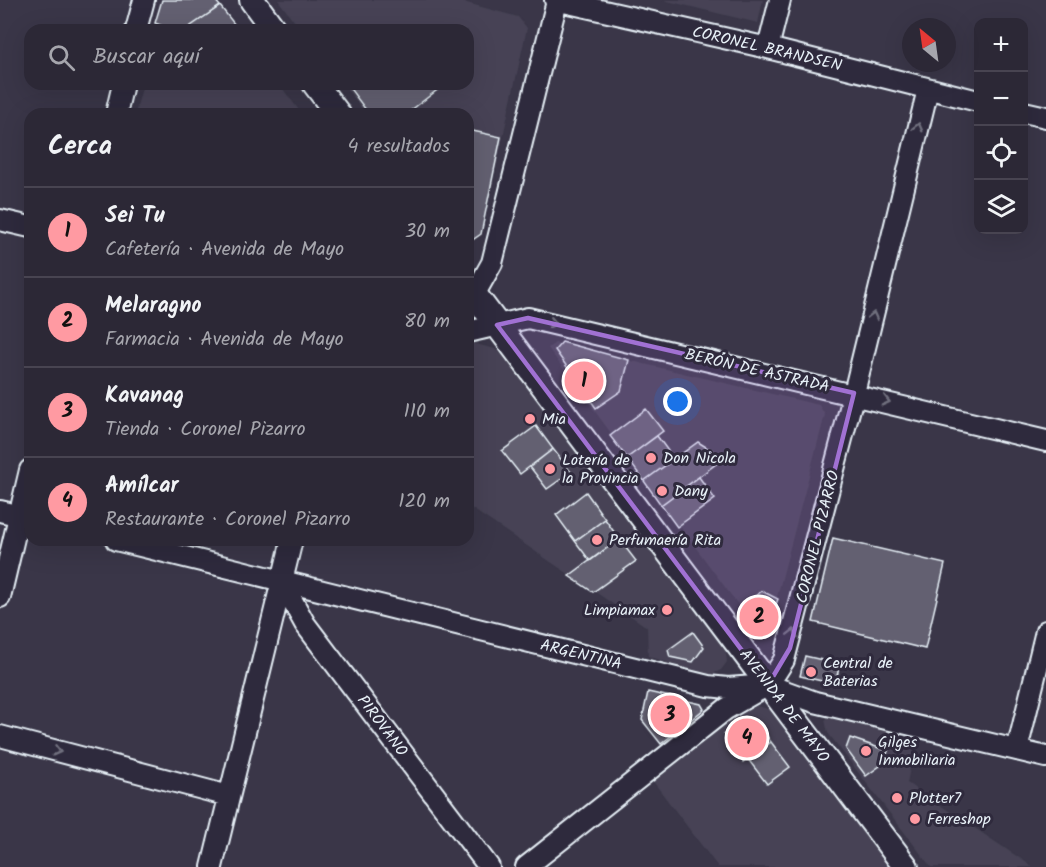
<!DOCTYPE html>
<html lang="es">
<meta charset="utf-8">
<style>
body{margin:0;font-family:Kalam,sans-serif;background:#34303e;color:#f1f3f6}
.controls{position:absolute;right:18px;top:18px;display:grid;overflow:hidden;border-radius:12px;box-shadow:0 6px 24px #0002}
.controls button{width:54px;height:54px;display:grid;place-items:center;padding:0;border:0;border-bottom:2px solid #484451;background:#2c2836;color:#f1f3f6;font:30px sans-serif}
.compass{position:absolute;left:902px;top:18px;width:54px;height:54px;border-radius:50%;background:#2c2836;box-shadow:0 6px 24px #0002;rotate:331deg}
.you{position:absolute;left:678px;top:402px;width:21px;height:21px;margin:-15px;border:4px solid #fff;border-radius:50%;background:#1a73e8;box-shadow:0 0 0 9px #1a73e833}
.badge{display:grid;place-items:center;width:39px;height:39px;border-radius:50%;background:#ff9aa2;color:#111;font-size:20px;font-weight:700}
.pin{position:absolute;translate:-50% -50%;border:3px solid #fff;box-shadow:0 2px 6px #0006}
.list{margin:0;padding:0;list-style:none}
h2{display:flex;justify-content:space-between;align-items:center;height:78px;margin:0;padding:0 24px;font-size:26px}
h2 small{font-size:20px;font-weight:400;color:#a6a6ad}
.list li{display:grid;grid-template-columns:39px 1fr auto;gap:18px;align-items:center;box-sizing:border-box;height:90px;padding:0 24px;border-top:2px solid #484451}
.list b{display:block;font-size:22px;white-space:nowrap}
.list p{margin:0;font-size:20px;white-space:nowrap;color:#a6a6ad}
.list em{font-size:20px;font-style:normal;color:#a6a6ad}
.icon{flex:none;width:33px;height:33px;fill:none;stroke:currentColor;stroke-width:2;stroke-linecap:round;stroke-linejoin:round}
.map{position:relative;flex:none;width:1046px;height:867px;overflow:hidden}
.search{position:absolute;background:#2c2836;box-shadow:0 6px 24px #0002;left:24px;top:24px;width:450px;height:66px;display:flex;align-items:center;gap:15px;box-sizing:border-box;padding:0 21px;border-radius:18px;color:#a6a6ad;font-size:22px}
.panel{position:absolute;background:#2c2836;box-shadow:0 6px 24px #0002;left:24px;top:108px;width:450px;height:438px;border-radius:18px}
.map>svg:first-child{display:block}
</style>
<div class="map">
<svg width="1046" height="867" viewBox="0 0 1046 867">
<rect width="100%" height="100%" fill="#3a3648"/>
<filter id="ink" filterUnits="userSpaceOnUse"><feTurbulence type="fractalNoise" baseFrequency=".0167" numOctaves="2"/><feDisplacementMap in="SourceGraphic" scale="12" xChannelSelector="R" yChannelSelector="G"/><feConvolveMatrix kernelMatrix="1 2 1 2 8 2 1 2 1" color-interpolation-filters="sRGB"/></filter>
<g filter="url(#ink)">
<path fill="#464354" d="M278 0H456L518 17 527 28 482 232 468 241V114H366L343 84H468V30H301Z
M663 0H763L758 23Z
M143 84H279L302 114H135Z
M468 342 495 349 506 358 725 648 727 662 721 670 708 676 648 656 647 627 468 506Z
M555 343 819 405 825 415 772 616 756 629 548 348Z
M757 706 772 710 890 867H718L652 780 735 717Z
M830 717 916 738 907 783 1033 867H931L828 733 825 720Z"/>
<path fill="#636171" stroke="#e8f1f8" stroke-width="1.5" d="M162 0H215L220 6 185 30H173L155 23Z
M220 6 235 25 227 30H185Z
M351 84H445L406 114H369L348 86Z
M468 130 501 137 481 234 468 243Z
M562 342 629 360 621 391 596 408 555 350Z
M646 409 663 431 627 458 610 436Z
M536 426 553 449 520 474 502 451Z
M657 436 674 459 644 481 627 458Z
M698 442 724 458 661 505 644 481Z
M553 449 571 472 547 489 530 467Z
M699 477 715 499 677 527 661 505Z
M586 492 605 519 575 541 556 515Z
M605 519 619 539 590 561 575 541Z
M833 538 945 564 925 649 813 622Z
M619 539 636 561 593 592 569 576Z
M762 591 778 599 772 615 757 629 741 607Z
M693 632 704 647 693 662 670 657 668 650Z
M805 656 840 664 835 684 800 676Z
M648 692 701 704 704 709 661 744 642 720Z
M743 721 757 722 771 742 743 762 724 734Z
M850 738 888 751 884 763 866 776 846 749Z
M771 742 790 767 767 784 747 758Z"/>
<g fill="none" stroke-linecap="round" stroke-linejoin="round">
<g stroke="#e8f1f8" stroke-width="24">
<path id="minor" d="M555 0 768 48 978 101
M136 30 144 0
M768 48 780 0
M1024 112 1046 117
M116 114 123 84
M0 220 30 227
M474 295 492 263 557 1
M468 332 528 318 1046 441
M0 511 30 518
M116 540 708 686 728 688 768 685 815 702 1046 757
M282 582 305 624 489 867
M0 597 30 470
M0 736 229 796
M1017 750 1046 631
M212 867 292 540
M526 867 726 709 768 685 784 660 854 393 928 89"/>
</g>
<g stroke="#e8f1f8" stroke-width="28">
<path id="major" d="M252 0 274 30
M315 84 338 114
M468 286 906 867"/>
</g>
<use href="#minor" stroke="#2f2a3d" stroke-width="20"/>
<use href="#major" stroke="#2f2a3d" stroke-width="24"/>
</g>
<defs><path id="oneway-chevron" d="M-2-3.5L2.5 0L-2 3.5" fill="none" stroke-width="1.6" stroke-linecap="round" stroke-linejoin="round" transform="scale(1.5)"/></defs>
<g stroke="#70707e">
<use href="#oneway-chevron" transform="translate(918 127) rotate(-76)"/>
<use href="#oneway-chevron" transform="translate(873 316) rotate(-76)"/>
<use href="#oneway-chevron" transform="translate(553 323) rotate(13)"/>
<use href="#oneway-chevron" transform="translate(886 401) rotate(14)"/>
<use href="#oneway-chevron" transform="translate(793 633) rotate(-76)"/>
<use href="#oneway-chevron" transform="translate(57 751) rotate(15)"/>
</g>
</g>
<path fill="#a171d3" fill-opacity="0.2" stroke="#a171d3" stroke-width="4.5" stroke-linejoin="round" d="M528 318 854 393 790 648 768 685 497 325Z"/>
<g fill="#ff9aa2" stroke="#2f2a3d" stroke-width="2">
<circle cx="530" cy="419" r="6"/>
<circle cx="651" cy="458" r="6"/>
<circle cx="550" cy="469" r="6"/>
<circle cx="662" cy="491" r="6"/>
<circle cx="597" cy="540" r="6"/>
<circle cx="667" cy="610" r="6"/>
<circle cx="811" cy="672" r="6"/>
<circle cx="866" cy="751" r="6"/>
<circle cx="897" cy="798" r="6"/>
<circle cx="915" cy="819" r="6"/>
</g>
<g text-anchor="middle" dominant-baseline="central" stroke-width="6" stroke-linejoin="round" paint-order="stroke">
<g font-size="16" fill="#e8f1f8" stroke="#2f2a3d">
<text transform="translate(767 49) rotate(13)">CORONEL BRANDSEN</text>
<text transform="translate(757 371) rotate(13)">BERÓN DE ASTRADA</text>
<text transform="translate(818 537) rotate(-76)">CORONEL PIZARRO</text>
<text transform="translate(581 655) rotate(14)">ARGENTINA</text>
<text transform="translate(784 706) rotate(53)">AVENIDA DE MAYO</text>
<text transform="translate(382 726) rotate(53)">PIROVANO</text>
</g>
<g font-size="16" fill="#e8f1f8" stroke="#2f2a3d" text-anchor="start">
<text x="542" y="419">Mia</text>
<text x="663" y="458">Don Nicola</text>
<text x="562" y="460">Lotería de<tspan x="562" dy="18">la Provincia</tspan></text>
<text x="674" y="491">Dany</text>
<text x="609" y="540">Perfumaería Rita</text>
<text x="655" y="610" text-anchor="end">Limpiamax</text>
<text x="823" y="663">Central de<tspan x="823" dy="18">Baterias</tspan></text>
<text x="878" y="742">Gilges<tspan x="878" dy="18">Inmobiliaria</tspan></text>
<text x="909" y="798">Plotter7</text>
<text x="927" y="819">Ferreshop</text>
</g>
</g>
</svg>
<div class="controls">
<button>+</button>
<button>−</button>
<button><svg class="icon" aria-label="locate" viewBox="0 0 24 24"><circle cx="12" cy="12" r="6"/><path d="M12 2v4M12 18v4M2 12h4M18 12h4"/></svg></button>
<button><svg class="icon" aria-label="layers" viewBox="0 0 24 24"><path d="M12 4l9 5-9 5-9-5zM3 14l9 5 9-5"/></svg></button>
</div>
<svg class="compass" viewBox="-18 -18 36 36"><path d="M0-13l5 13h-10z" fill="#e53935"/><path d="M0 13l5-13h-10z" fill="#a6a6ad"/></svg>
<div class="you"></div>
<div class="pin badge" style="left:584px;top:381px">1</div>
<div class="pin badge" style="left:759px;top:617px">2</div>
<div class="pin badge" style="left:670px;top:715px">3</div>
<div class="pin badge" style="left:747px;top:738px">4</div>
<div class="search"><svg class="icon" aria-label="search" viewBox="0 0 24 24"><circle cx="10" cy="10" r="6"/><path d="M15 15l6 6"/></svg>Buscar aquí</div>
<section class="panel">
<h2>Cerca<small>4 resultados</small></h2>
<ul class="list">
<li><span class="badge">1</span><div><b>Sei Tu</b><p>Cafetería · Avenida de Mayo</p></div><em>30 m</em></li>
<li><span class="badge">2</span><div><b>Melaragno</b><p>Farmacia · Avenida de Mayo</p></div><em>80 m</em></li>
<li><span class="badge">3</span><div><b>Kavanag</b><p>Tienda · Coronel Pizarro</p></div><em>110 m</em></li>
<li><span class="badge">4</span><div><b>Amílcar</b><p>Restaurante · Coronel Pizarro</p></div><em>120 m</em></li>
</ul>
</section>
</div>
